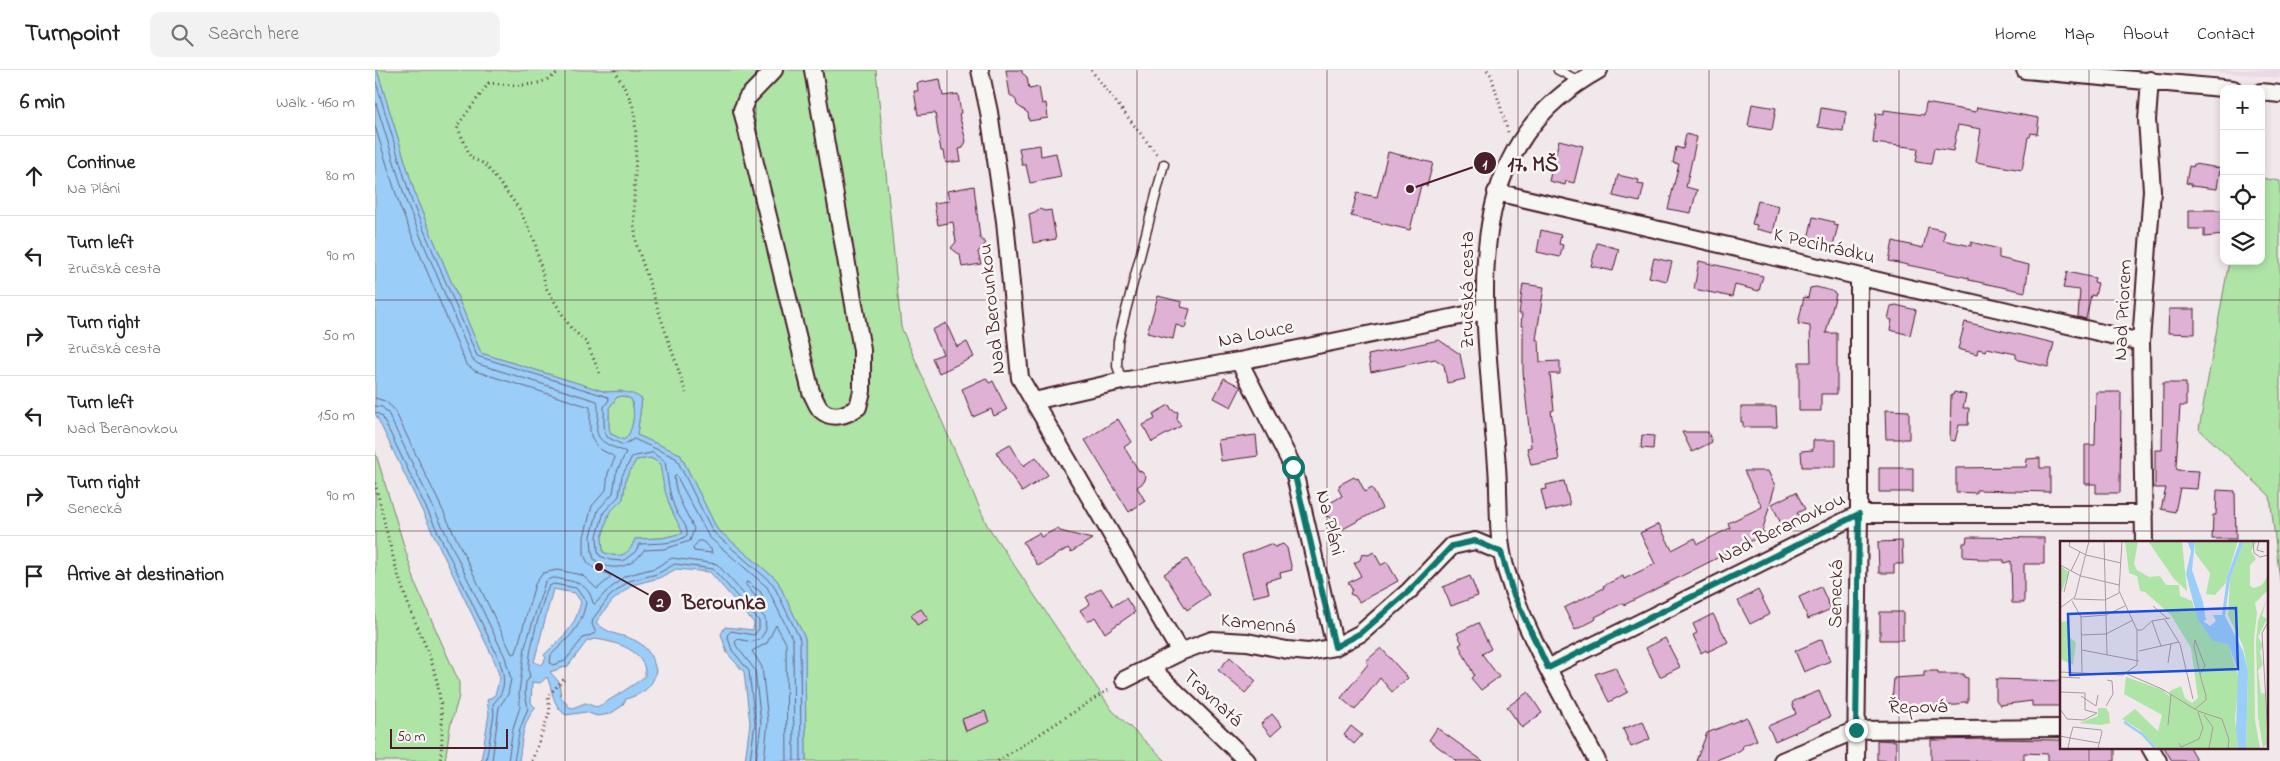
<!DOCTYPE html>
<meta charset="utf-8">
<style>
body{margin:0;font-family:"Indie Flower",sans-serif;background:#f2f2f2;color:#222}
.controls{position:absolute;right:15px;top:15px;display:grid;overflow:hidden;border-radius:10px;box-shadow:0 2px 8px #0003}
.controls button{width:45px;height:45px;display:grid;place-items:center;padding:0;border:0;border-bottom:1px solid #e0e0e0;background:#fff;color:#222;font:25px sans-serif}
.scale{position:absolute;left:15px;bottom:12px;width:118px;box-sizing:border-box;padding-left:5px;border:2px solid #4a1f2b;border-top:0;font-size:14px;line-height:18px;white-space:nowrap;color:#4a1f2b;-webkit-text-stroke:4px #f6f6f2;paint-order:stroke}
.stop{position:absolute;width:15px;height:15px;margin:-11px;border:4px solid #0f766e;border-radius:50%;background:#fff}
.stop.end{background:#0f766e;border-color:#fff;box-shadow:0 1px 5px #0008}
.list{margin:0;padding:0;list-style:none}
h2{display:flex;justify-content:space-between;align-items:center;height:65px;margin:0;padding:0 20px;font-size:21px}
h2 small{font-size:16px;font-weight:400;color:#767676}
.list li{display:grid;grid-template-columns:32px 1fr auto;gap:15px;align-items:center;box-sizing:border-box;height:80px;padding:0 20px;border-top:1px solid #e0e0e0}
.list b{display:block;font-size:19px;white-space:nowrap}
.list p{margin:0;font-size:16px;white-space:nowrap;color:#767676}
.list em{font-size:16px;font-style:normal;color:#767676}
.icon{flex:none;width:28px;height:28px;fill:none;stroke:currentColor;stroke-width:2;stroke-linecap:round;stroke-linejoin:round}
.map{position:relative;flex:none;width:1905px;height:691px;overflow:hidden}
header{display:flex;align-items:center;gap:30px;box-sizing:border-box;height:70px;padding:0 25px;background:#fff;border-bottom:1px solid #e0e0e0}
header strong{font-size:24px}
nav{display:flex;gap:28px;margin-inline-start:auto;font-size:18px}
.search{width:350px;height:45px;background:#f2f2f2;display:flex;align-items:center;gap:12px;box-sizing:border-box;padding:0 18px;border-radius:10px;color:#767676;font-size:19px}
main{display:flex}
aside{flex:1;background:#fff}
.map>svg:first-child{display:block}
</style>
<header>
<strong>Turnpoint</strong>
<div class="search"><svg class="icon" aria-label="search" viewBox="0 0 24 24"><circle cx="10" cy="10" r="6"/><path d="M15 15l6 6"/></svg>Search here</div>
<nav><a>Home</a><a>Map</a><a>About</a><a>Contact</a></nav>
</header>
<main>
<aside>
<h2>6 min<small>Walk · 460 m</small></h2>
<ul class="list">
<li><svg class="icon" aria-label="ahead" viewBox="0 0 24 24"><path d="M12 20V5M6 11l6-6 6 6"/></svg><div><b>Continue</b><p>Na Pláni</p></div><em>80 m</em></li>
<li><svg class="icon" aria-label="left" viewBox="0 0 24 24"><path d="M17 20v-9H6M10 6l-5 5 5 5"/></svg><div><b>Turn left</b><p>Zručská cesta</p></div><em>90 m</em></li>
<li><svg class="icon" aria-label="right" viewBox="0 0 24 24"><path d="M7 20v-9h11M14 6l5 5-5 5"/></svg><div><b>Turn right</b><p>Zručská cesta</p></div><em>50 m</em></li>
<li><svg class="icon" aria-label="left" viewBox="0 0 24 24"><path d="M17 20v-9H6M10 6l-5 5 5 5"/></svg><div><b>Turn left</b><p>Nad Beranovkou</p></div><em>150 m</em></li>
<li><svg class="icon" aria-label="right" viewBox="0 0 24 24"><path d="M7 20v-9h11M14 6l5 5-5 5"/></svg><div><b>Turn right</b><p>Senecká</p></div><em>90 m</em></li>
<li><svg class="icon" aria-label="arrive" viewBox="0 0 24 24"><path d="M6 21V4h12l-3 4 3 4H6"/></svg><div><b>Arrive at destination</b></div></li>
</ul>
</aside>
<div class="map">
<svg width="1905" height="691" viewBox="0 0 1905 691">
<rect width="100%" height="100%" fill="#f1e8ec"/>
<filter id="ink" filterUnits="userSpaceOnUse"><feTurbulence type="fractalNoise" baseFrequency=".02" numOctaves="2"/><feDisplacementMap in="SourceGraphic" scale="10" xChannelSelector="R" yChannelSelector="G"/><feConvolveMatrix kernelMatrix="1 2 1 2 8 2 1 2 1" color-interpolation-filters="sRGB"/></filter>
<g filter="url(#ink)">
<path fill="#ebd8e5" d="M1822 0H1905V8Z"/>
<path fill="#aee5a7" stroke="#7c8269" d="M2 0H501L526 257 612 455 737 640 791 691H431L430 568 402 510 342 459 305 384 262 365 267 329 246 321 231 322 106 283 42 130Z
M1886 108 1905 111V511L1895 426 1824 359 1854 191H1886Z
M248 326 256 329C261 340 259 362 249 370L236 364C232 355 235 348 234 338L242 327Z
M0 381 41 515 84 612V626L75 657 70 691H0Z
M275 388 285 393C289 419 294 440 309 463L287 468 260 469C254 486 244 489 228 482L227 467 234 443 248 429 251 408 261 390Z"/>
<path fill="#9acdf7" stroke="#7a87a5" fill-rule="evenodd" d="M0 0H2L42 130 106 283 231 322C244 321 256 321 267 329L262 365 305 384 342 459 402 510 430 568 431 691H370L375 653 369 602 352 583 346 564 350 557 378 560 379 553 335 502 301 499 284 508 257 515 237 531 221 552C241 574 270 557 281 600 278 618 267 624 251 629L247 636 235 644 222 646 211 642 191 645C177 636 178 620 172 607L165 613 157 612 156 633 161 638C147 651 147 673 144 691H106L114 644 112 630 120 625 125 608 120 592 0 343ZM248 326 256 329C261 340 259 362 249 370L236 364C232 355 235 348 234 338L242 327ZM276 388 285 394C289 423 294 437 308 463L287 468 260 469C254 486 244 489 228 482L227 467 234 443 248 429 251 408 261 390ZM178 519 200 523 206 532C198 562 189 564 169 585L171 588 167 595 159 592ZM220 569C241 572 272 580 270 606 268 609 229 634 224 636 219 638 215 634 210 633L198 638 194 637 186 627 184 612 175 602 193 596 212 571Z"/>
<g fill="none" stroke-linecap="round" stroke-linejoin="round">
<path stroke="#6a657d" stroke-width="1" d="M0 9 37 132 102 286 233 327 234 330 229 337C230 348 227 357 232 367L248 375 259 369 301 388 338 462 398 514 425 569 426 691
M0 30 32 134 97 289 103 294 222 331C224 338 223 347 222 355 219 373 239 377 251 382L241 404 238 423 223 440 216 466 217 482 219 489C236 504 258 497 269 480L289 479 315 471 319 459C311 440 301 430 299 407L301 405 334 467 392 517 418 570 419 691
M0 56 25 137 91 294 100 301 215 337C216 351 211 367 224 378 229 383 236 383 240 388L233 403 231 420 217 436 209 467V485L213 493 220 499 235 505V508L222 519 207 505 182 500 168 503 160 514 141 583 137 584 19 339 10 331 0 328
M0 336 7 337 13 343 130 587 136 609 133 624 124 637 117 691
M0 342 7 346 124 589C130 607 132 620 118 634L119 644 111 691
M278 383 290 392C293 409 294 427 302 443 306 450 313 456 312 465 302 475 279 473 265 474L260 482 248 491 235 490 225 486 223 482 222 466 229 442 244 426 247 406 257 387Z
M324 471H327L336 479 337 483 319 481 318 478Z
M372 512 386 522 389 532 386 533 371 515Z
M133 691 138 658 145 637 144 622 150 577 170 512C177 506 181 508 189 510 204 512 214 516 218 533L220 534 230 523 250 506 280 498 297 488 342 494 390 548 391 560 385 569 377 572 363 569 360 572 362 577 380 600 386 654 381 691
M139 691 145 659 153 638 150 623 151 612 155 607C149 593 167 531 174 516L179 514 201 518 211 532C206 559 194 567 176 585L175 593 178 595 190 591 208 568 221 563 217 554 218 549 234 527 254 511 282 504 300 494 338 499 384 551V559L379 565 356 561 352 565 357 580 374 601 380 653 375 691
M389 691 393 651 387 597 377 581 392 573 401 555 411 573 412 691"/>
</g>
<path fill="#deb1d5" stroke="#4a1f2b" d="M631 0H647V3L652 7 654 19 664 17 667 34 671 33 673 48 654 51 653 43 642 35 641 30 635 25Z
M565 9 568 26 583 24 586 43 584 44 591 71 588 78 584 79 586 91 571 93 569 81H566L560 43 543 45 539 21H543L542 13Z
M1551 33 1601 42 1602 37 1664 48 1662 64 1656 63 1655 67H1653L1647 100 1601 92 1606 59 1583 55 1578 81 1559 78 1556 94 1541 92 1543 78 1498 73 1501 43 1509 44V40L1549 45Z
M1377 34 1401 38 1397 60 1373 56Z
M1446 38 1471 42 1468 61 1443 57Z
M1311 64 1322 67 1311 117 1322 120 1316 143 1293 139 1304 94 1298 93 1301 77 1308 79Z
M1184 70 1208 76 1199 113 1191 111 1190 115 1174 111Z
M665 75 666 86 681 83 686 107 655 113 651 95H647L644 78Z
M1013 82 1058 93 1052 116 1046 115 1035 160 976 146 982 123 1002 127Z
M1819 94 1845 98 1842 119 1816 116V114L1811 113 1814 96 1818 97Z
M1243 105 1264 110 1263 114 1269 115 1265 132 1238 126Z
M599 116 605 168 611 173 603 182 606 194 587 197 585 185 576 178 581 172 578 152 563 155 559 133 574 131 572 121Z
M1383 131 1404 136 1398 163 1381 159 1382 155 1377 154Z
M664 139 670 141 676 140 681 169 658 173 654 144 660 142Z
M1814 140H1849V165L1829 167V159H1814Z
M1438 147 1459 152 1458 155 1463 156 1458 175 1433 169Z
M1553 157 1570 161 1568 170 1596 176V172L1624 179V188L1654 195 1650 222 1594 210V208L1514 191 1518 171 1548 178Z
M1166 160 1186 165 1184 174 1188 175 1185 187 1162 182Z
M1222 173 1244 179 1238 201 1216 196Z
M1279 188 1297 192 1292 211 1274 207Z
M1324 191 1388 206 1384 221 1360 215 1357 227 1319 219Z
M1692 202 1720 208 1719 212 1723 213 1720 226 1716 225 1711 249 1703 247 1705 220 1688 218Z
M1148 214 1169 217 1161 270H1164L1165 292 1185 291V304H1175L1179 340 1176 341 1184 390 1156 395 1152 378 1156 377 1148 302V256H1146L1147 244H1144Z
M1441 217 1457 221 1461 224 1451 263H1462V324H1446V341H1424V292H1436L1435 256 1423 254 1429 227 1433 228 1435 218Z
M783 226 807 232 806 237 815 239 810 258 801 255 798 269 772 263Z
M1521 235 1541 240 1535 265 1515 260 1517 250 1513 249 1516 236Z
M1794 239H1820V264L1793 263Z
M1590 252 1679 273 1673 297 1644 290 1641 288V284L1612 278 1611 281 1603 279 1602 284 1583 279Z
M571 253 582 277 592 272 599 287 564 303 557 288 568 284 557 260Z
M1064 270 1085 284 1090 309 1072 313 1069 295 1060 289 996 302 993 285Z
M611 308 614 313 618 311 632 340 619 346 616 339 598 347 587 319Z
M849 308 866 317 856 337 839 328Z
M1788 313H1811V336H1805L1801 396 1802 400 1824 401 1822 419 1805 418 1800 442 1786 439 1791 418H1780V380H1787Z
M1579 322 1591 325 1588 338H1594L1593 355H1584L1580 371 1575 370 1576 325H1578Z
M1721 322H1746L1745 423H1721V414H1710V375H1720Z
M794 335 797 340 803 342 802 349 806 356 777 372 768 355 780 349 778 344Z
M1366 337H1401L1402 357H1368V352H1366Z
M1510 340 1534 341V369H1511Z
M743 349 757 372 749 377 764 401 767 402 771 407 769 412 762 417 770 431 754 442 710 370Z
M1307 362H1333L1337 372 1317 382Z
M881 365 883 386 846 391 843 370Z
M1267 365 1279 366 1278 379 1266 378Z
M1438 370H1461V397H1427L1426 381 1438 380Z
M635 374 648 396 661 387 673 405 647 422 621 382Z
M1665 388V398H1675V422L1601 420V423L1581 422V398L1651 397 1652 389Z
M1504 398H1538V422H1504Z
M1369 401H1393L1400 416 1386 466 1249 535 1248 533 1220 547 1221 549 1218 551 1200 560 1189 538 1229 518 1228 516 1248 506 1249 509 1280 494 1265 463 1284 454 1297 480 1320 468 1323 474 1355 458 1353 453 1387 437Z
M979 407 981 409 983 408 990 422 997 418 1007 438 966 460 959 449 951 446 948 441 950 436 967 426 963 418 965 417 964 415Z
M1189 411 1195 435 1171 441 1166 420 1172 419 1171 415Z
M1842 420 1860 421 1861 469H1837L1838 445H1841Z
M1421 422 1430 439 1422 443 1425 447 1407 456 1397 434Z
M683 458 685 461 717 469 696 482 693 478 663 496 648 472 664 463 666 467Z
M1592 467 1669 468V494H1649V533H1637L1636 491 1629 493V490H1603V488L1588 487V473H1591Z
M1527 471 1528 494H1519V503H1504L1503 472Z
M895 474 900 477 908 474 912 478 917 500 905 503 906 507 891 511 894 523 878 527 867 485Z
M999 482 1006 495 1012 492 1023 511 984 532 980 526 975 524 977 519 973 513 986 506 979 493 985 490 987 484 993 485Z
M812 489 834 525 812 540 789 504Z
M1095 506 1103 526 1076 536 1068 517Z
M1446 517 1456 539 1433 549 1424 527Z
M726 518 738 536 751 528 760 542 730 563 720 547 713 552 705 540 715 534 711 527Z
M1383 520 1395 544 1375 554 1363 531Z
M546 539 553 549 542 555 536 545Z
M1505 542H1528V570H1505Z
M1338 544 1353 572 1332 582 1331 580 1326 583 1318 565 1322 563 1318 554Z
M1103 553 1116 579 1107 584 1124 607 1106 620 1096 608 1099 605 1084 575 1087 573 1082 563Z
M1290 568 1305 597 1285 607 1271 578Z
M1447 569 1455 591 1429 602 1420 581Z
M1006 578 1033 608 1017 622 1005 608 980 640 966 628 993 594 991 591Z
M855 587 881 611 870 623 843 600Z
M1240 597 1253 622 1234 632 1220 604Z
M1549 601H1563V604H1589V607L1593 608V632H1587L1583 635 1549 636H1522L1517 631 1519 608 1549 606Z
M1621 609 1686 611V636H1657V631L1625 635 1621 630Z
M1444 621 1455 647 1400 671 1393 656 1421 644 1417 633 1419 631Z
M1153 622 1167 643 1147 658 1132 637Z
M610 641 614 652 591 661 587 649Z
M897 644 907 656 896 666 886 654Z
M1372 647 1382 670 1367 676 1368 678 1364 681 1339 691H1321L1332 663Z
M1268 651 1275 669 1256 677 1248 659Z
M976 656 987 665 979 674 969 665Z
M1062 658 1087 676 1108 691H1082L1054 670Z
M1615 669 1686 670V677H1740V691H1673V684L1649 683V691H1556V670Z
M1502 670 1521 671V691L1502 690Z
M1789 677H1814L1822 691H1797Z"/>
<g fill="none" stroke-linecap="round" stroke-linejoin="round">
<g stroke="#4a1f2b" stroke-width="11">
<path id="service" d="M1183 0 1204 11
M747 311 742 296 743 271 789 94"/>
</g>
<g stroke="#4a1f2b" stroke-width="20">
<path id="minor" d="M399 0 372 28 367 40 436 322C439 327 442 336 446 340 458 351 473 344 483 337L487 321V280L438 0
M605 0 614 42 630 151 645 308 805 582
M1650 0 1858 19
M1886 22 1905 24
M1121 122 1766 272
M864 291 918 397 960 577
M659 331 747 311 864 291 1110 241
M1769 472 1766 272 1777 120 1772 50 1775 10
M775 597 872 691
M1173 598 1484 444H1769
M749 610 805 582 837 570 872 572 912 580 933 582 960 577 986 563 1034 521 1077 476 1100 471 1126 482
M1775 677 1783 691
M1222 691C1191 631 1152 568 1132 503 1123 476 1124 448 1123 420 1123 401 1121 382 1119 363 1109 227 1081 79 1224 0
M1407 691 1481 660 1686 658
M1481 691 1484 444V207"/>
</g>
<path stroke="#4a1f2b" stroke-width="3" stroke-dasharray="1 4" stroke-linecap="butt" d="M185 0C166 20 139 15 114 13L82 56 96 88 110 94 143 137 159 169 171 218 196 258 212 273 225 304
M240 0C246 13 257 28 259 42 265 85 254 132 262 176L311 323
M716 0 783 86
M1112 0 1116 5 1133 62
M0 413C10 452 17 491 31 528 39 552 52 575 59 600 67 630 69 660 65 691
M157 691 175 641 173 626 190 608
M623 691 736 618"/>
<use href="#service" stroke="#f6f6f2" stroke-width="8"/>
<use href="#minor" stroke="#f6f6f2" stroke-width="16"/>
</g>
</g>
<g fill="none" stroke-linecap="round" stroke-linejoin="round" filter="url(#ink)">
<path stroke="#0f766e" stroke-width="6" d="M918 397 960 577 986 563 1034 521 1077 476 1100 471 1126 482 1138 523 1173 598 1484 444 1481 660"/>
</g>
<path fill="none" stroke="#4a1f2b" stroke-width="1" stroke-opacity="0.55" d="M190 0V691M381 0V691M572 0V691M762 0V691M952 0V691M1143 0V691M1334 0V691M1524 0V691M1714 0V472M0 230H1905M0 461H1905M1714 677V691"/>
<g text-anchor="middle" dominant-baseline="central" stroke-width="5" stroke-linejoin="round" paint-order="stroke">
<g font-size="20" fill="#4a1f2b" stroke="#f6f6f2">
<text transform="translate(1449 177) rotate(13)">K Pecihrádku</text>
<text transform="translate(1093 220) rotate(-90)">Zručská cesta</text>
<text transform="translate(618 239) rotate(-96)">Nad Berounkou</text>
<text transform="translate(1749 240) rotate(-87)">Nad Priorem</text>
<text transform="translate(881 265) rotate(-11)">Na Louce</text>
<text transform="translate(954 453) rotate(76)">Na Pláni</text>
<text transform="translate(1407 459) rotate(-26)">Nad Beranovkou</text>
<text transform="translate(1462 524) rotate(-89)">Senecká</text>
<text transform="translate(883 555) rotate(6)">Kamenná</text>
<text transform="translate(837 629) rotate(43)">Travnatá</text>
<text transform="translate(1543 638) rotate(-1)">Řepová</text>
</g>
</g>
<g transform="translate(1685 471)">
<rect width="208" height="208" fill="#f1e8ec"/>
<path d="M65 0H78L74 23 77 29 89 36 100 35 106 44H119L120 55 132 60 134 68H138L141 84 150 95 156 97V100L168 103 179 137 175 178 178 207H97L80 189 62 178 75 168 98 190 102 174 64 153 66 136 103 149 109 155 110 150 121 145 125 157 132 162 138 157 131 107 111 74 85 51 80 50 77 35 69 32ZM88 0H122L127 50 114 38ZM135 0H178L165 43 155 54 146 53 150 32 135 12ZM184 0H197L191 10 196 18 190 24V45L194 47 202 44 208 35 207 50 195 62 197 72 194 98 195 179 200 207H186L188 129 183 105 168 74 170 38ZM0 25 9 31 0 55ZM207 57 202 75 207 78 198 96 203 104 200 111 203 123 198 130 201 152 205 153 207 203 203 207 198 175 196 101 198 80ZM8 80 10 96 16 102 13 124 0 118V81ZM38 167H46L49 172 50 182 41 184 19 182 38 175Z" fill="#aee5a7"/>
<path d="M127 0H135L132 29 143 61 146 79 143 80 150 85 156 80 153 74H162L167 36 180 0H184L170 38 165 75 183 110 188 129 186 207H178L176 189 178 129 168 103 153 100 138 79 126 33 131 10Z" fill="#9acdf7"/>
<path fill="none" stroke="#9acdf7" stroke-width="2.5" d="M64 181 82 193 95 207"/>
<path fill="none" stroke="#ae989f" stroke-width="1" d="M10 0 9 5 26 14 61 22M44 0 47 114M193 0 194 12 200 16 208 14M199 0 197 9 204 11M0 24 21 35 59 44M11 30 20 11M4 51 9 30M14 58 45 59 59 52M12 60 21 76 22 132M93 65 108 78M0 67 15 56 29 0M21 76 46 74 65 65M105 79 120 103 133 158M92 80 101 105M92 80 110 77M208 81 202 92 208 197M77 89H82L92 80M21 94 46 93 73 79M22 109 79 120M79 110 119 101M108 122 111 103M0 131 63 134 77 124V89L59 50 62 0M67 133 102 148 138 170 162 178 169 199 168 207M0 136 20 137M0 151 25 152V169L37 172 24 179 7 178 0 168M21 155 36 165 38 154M46 165 53 153 52 140 47 139M135 168 146 159V155L142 141 140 133 134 105 135 99 145 125 140 133M144 174 153 186 149 207M108 184 111 154M0 195 10 197 8 207M119 202 121 206 139 198 143 187 138 171M38 207 42 191 41 189 13 186 10 197 39 202"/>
<path fill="#1d4ed8" fill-opacity="0.15" stroke="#1d4ed8" stroke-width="2.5" d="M176 67 178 128 10 134 8 73Z"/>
<rect width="208" height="208" fill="none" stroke="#4a1f2b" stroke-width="2.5"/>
</g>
<path fill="none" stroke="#4a1f2b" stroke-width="2" d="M1035 119L1110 93M224 497L285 531"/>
<g fill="#4a1f2b" stroke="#f6f6f2" stroke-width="2">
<circle cx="1035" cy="119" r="5"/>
<circle cx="224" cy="497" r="5"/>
<circle cx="1110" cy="93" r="12"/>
<circle cx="285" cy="531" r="12"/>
</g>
<g font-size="15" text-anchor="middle" font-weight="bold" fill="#fff">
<text x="1110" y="99">1</text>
<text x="285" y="537">2</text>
</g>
<g font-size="21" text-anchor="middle" font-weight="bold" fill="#4a1f2b" stroke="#f6f6f2" stroke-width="5" stroke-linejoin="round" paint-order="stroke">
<text x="1158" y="101">17. MŠ</text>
<text x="349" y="539">Berounka</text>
</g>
</svg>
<div class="controls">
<button>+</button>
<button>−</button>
<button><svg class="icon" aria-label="locate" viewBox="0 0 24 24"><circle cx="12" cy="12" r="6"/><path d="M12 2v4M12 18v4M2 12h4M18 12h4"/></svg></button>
<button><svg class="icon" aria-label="layers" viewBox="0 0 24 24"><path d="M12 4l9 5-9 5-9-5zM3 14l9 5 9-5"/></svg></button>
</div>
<div class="scale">50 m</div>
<div class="stop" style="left:918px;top:397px"></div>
<div class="stop end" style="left:1481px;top:660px"></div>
</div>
</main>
